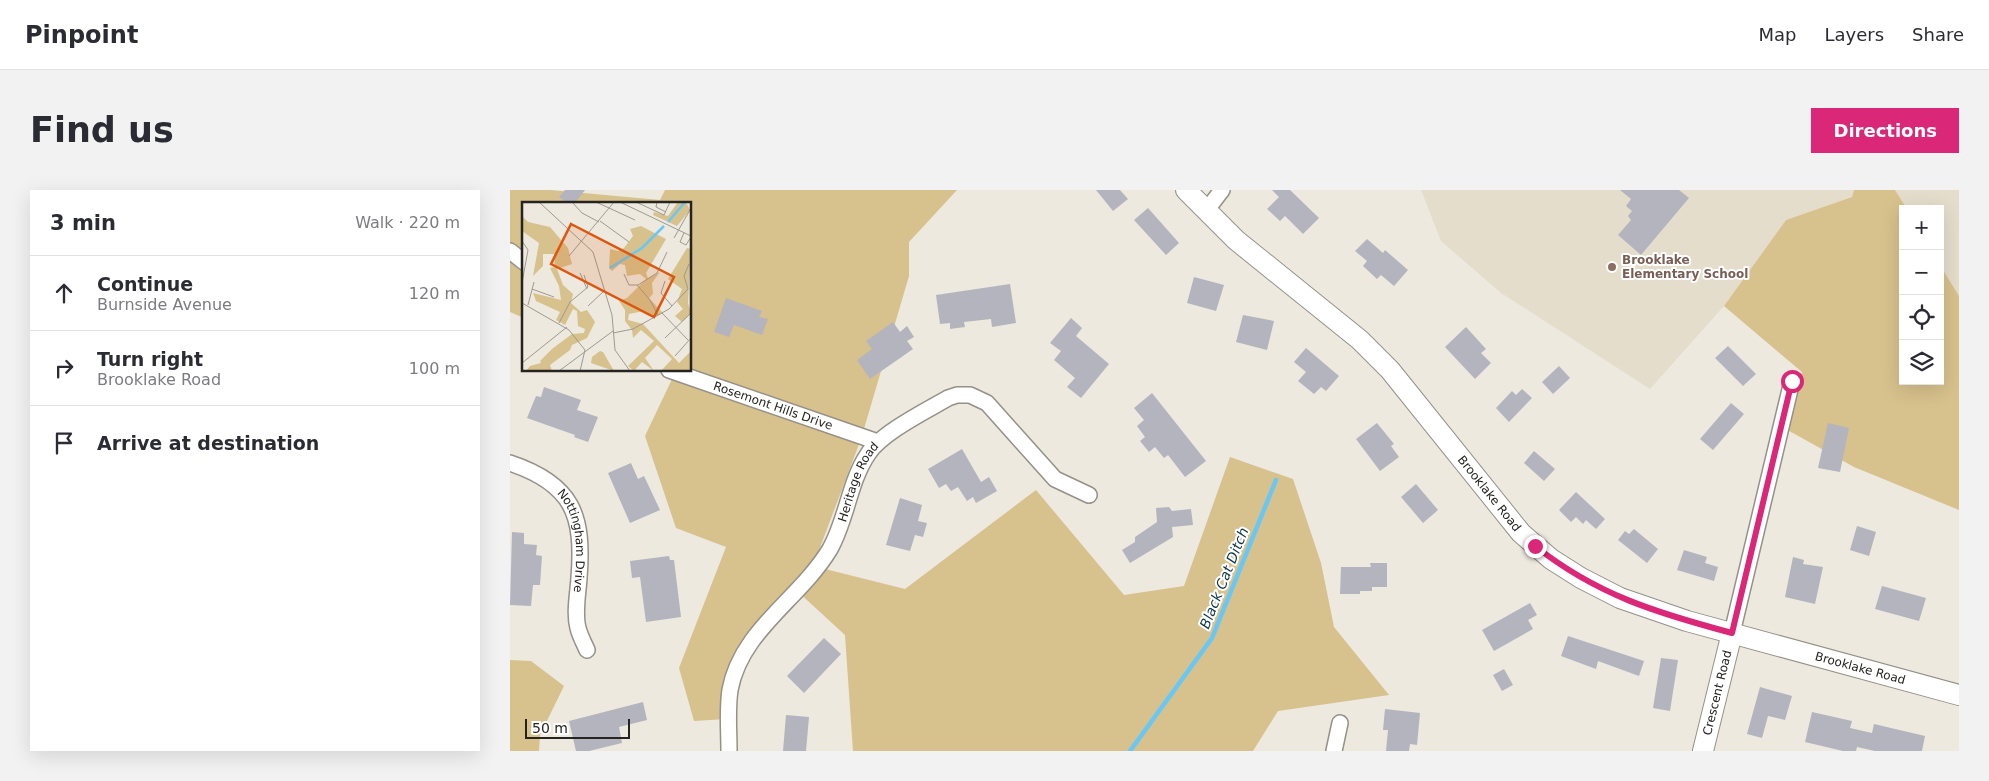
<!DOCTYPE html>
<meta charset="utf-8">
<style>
body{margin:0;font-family:"DejaVu Sans",sans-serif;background:#f2f2f3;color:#2b2b33}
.controls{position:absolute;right:15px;top:15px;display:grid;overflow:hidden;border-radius:0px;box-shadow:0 5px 20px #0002}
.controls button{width:45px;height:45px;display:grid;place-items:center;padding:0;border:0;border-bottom:1px solid #e1e1e2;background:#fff;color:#2b2b33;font:25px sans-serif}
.scale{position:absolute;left:15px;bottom:12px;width:105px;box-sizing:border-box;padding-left:5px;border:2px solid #252420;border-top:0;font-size:14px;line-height:18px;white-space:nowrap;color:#252420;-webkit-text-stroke:4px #fff;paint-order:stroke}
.stop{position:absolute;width:15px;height:15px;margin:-11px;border:4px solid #db2777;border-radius:50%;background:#fff}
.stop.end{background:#db2777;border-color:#fff;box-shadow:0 1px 5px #0008}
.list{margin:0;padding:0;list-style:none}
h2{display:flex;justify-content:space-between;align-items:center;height:65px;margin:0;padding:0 20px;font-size:21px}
h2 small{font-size:16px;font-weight:400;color:#7c7c81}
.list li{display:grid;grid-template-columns:32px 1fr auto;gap:15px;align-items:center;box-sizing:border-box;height:75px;padding:0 20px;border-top:1px solid #e1e1e2}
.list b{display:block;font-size:19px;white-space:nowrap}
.list p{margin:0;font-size:16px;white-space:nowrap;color:#7c7c81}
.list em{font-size:16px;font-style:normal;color:#7c7c81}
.icon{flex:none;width:28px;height:28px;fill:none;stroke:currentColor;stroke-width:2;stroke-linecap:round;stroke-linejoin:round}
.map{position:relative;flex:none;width:1449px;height:561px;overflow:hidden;border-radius:0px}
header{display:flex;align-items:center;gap:30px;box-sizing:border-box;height:70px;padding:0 25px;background:#fff;border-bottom:1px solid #e1e1e2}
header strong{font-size:24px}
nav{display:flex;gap:28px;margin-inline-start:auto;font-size:18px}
.intro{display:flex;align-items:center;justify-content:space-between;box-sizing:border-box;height:120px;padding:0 30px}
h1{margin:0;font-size:35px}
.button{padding:12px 22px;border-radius:0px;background:#db2777;color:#fff;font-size:18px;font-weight:700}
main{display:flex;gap:30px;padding:0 30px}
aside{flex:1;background:#fff;border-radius:0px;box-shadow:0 5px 20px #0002}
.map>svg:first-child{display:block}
</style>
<header>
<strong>Pinpoint</strong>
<nav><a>Map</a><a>Layers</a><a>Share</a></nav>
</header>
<div class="intro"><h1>Find us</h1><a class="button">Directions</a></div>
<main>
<aside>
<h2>3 min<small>Walk · 220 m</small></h2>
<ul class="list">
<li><svg class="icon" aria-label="ahead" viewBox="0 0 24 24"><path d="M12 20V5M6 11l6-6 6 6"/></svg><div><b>Continue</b><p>Burnside Avenue</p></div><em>120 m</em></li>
<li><svg class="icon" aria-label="right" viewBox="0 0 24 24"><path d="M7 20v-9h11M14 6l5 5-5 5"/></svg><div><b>Turn right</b><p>Brooklake Road</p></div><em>100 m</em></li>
<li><svg class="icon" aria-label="arrive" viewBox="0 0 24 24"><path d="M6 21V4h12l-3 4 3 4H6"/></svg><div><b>Arrive at destination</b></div></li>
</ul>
</aside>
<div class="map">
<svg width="1449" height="561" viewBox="0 0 1449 561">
<rect width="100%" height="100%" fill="#ede9df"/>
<path fill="#e4ddcc" d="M911 0H1344L1342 7 1276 30 1214 116 1140 199 991 103 931 51Z
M1385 0H1449V106L1430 75V19H1397Z"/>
<path fill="#d7c18c" d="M0 0H40L150 10 155 0H447L399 52V86L351 249 303 376 395 399 526 300 614 405 674 396 720 267 783 289 811 373 824 437 879 505 768 521 743 561H343L335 445 286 400 229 469 216 529 184 531 169 478 216 357 166 338 135 246 164 185 180 180V14H14V128L0 122Z
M1344 0H1385L1397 19H1393V191H1430V75L1449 106V320L1344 277 1274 238 1292 182 1214 116 1276 30 1342 7Z
M0 470 21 471 54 496 30 545 29 561H0Z"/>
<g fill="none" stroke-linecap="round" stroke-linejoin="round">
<path stroke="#69c7f5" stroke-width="4.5" d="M620 561 702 448 766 290"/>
</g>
<path fill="#b3b4be" d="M55 0H75L64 14H58L49 7Z
M586 0H610L618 9 603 21Z
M762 0H780L809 28 793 44 775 26 770 31 757 19 769 7Z
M1110 0H1169L1179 8 1131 65 1108 45 1121 30 1118 26 1122 21 1116 16 1121 9Z
M638 18 669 53 656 65 624 30Z
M857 49 873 63 875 60 898 80 884 96 871 85 867 89 853 76 857 71 845 61Z
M684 87 714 95 706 121 677 113Z
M500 94 506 133 482 137 481 129 454 132 455 137 440 139V133L430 134 426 105Z
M216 108 252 121 249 127 258 129 252 145 224 135 219 147 204 142Z
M733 125 764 131 757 160 726 152Z
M561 128 572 138 566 146 599 174 571 208 557 197 565 188 544 170 551 161 540 153Z
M383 132 390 142 397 136 404 147 397 151 403 159 360 189 347 170 362 159 356 151Z
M956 137 976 159 971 163 981 173 965 189 935 157Z
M1218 156 1246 184 1233 196 1205 168Z
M796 158 829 186 816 201 811 197 804 204 788 191 796 182 784 172Z
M1049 176 1060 188 1043 204 1032 192Z
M34 197 71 210 67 220 88 227 78 252 64 247 65 245 17 228 26 206 31 207Z
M1012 199 1022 208 999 232 986 218 1002 201 1006 205Z
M642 203 696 271 675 287 658 265 654 268 645 257 639 262 630 251 635 247 627 236 634 230 624 218Z
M1221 213 1234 224 1203 260 1190 249Z
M867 233 884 254 881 256 889 267 870 281 846 249Z
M1318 233 1339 238 1330 282 1308 278Z
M452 259 471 292 479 287 487 301 466 313 463 307 457 311 448 297 441 301 436 294 429 298 418 279Z
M1024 261 1045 279 1034 291 1014 273Z
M121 273 128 289 134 286 150 320 120 333 98 283Z
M906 294 928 320 913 333 891 307Z
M1066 302 1095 329 1086 339 1076 330 1073 334 1066 327 1061 332 1049 320Z
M390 308 412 315 408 331 417 333 413 347 405 345 400 361 376 355Z
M659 317 662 321 681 319 683 335 662 337 663 347 620 373 612 360 625 352V347L647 332 646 318Z
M1347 336 1366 342 1359 366 1340 360Z
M1124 339 1148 359 1137 373 1108 350 1115 341 1119 344Z
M2 342 14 343V354L27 355 26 365 32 366 30 395H23L21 416 0 415Z
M1174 360 1197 367 1195 373 1208 377 1204 391 1167 380Z
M159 366 160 370H164L171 427 136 432 130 387 122 388 120 371Z
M1283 367 1294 370 1293 374 1313 377 1305 414 1275 407Z
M860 373H877V397H862V401H850V404H830L831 377H861Z
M1372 396 1416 408 1409 431 1365 419Z
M1020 413 1027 425 1018 430 1023 439 984 461 972 440Z
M1058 446 1134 471 1129 486 1088 471 1086 479 1051 466Z
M314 448 331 464 294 503 277 486Z
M1151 468 1168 470 1160 521 1143 518Z
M994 479 1003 495 992 501 983 485Z
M1250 497 1282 506 1275 530 1258 526 1252 548 1237 544Z
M133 512 137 530 109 537 112 553 79 561H66L59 531Z
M875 519 910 523 907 555 900 554 899 561H876L878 540H873Z
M1302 522 1342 531 1340 538 1362 543 1364 534 1415 546 1412 561H1365L1347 557 1346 561H1333L1295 552Z
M276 525 299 527 296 561H273Z"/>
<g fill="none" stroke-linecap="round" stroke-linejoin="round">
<g stroke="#959188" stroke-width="18">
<g id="minor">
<path d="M696 21 712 0"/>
<path d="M0 61 14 72"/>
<path id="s1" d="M159 180 368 252"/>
<path id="s2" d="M0 273C63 294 74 325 69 388 68 404 64 423 68 438 70 446 74 453 77 460"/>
<path d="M1222 443 1282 191"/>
<path id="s3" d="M219 561C219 541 217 519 220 500 231 440 290 409 320 359 337 329 339 292 358 264 371 243 416 221 438 208L447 205H460L477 213 545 289 579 305"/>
<path d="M824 561 830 533"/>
</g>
</g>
<g stroke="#959188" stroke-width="22">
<g id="tertiary">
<path id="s4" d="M676 0 726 50 850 150 880 180 1011 343 1041 369 1071 388 1110 408 1177 431 1449 505"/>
<path id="s5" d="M1193 561 1222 443"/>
</g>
</g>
<use href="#minor" stroke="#fff" stroke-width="15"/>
<use href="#tertiary" stroke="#fff" stroke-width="20"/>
</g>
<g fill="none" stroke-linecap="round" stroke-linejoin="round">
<path stroke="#db2777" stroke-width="6" d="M1025 356C1087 405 1147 423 1222 443L1282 191"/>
</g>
<circle fill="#8d6e63" stroke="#fff" stroke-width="2" cx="1102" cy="77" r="5"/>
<g text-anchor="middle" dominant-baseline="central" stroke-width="4" stroke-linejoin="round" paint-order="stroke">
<g font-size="12" font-weight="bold" fill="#785e54" stroke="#fff" text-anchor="start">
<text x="1112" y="70">Brooklake<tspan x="1112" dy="14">Elementary School</tspan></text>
</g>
<g font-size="12" fill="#252420" stroke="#fff">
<text stroke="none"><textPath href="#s1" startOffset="110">Rosemont Hills Drive</textPath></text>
<text stroke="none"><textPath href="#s3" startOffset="309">Heritage Road</textPath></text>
<text stroke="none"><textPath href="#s4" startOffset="431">Brooklake Road</textPath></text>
<text stroke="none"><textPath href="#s2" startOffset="111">Nottingham Drive</textPath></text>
<text stroke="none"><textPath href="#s4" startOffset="851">Brooklake Road</textPath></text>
<text stroke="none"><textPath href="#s5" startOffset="60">Crescent Road</textPath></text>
</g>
<g font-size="14" font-style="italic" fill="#0d384b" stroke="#fff">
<text transform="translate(714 388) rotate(-68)">Black Cat Ditch</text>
</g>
</g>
<g transform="translate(12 12)">
<rect width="169" height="169" fill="#ede9df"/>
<path d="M156 0H164L168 8 155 24 131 13 132 10 146 14ZM0 14 6 20 28 25 46 46 50 62 35 67 41 83 51 92 49 101 59 110 65 108 73 120 65 136 50 143 48 148 28 163 30 169H4L8 164 19 161 18 159 30 147 50 132 62 131 63 127 56 124 55 109 51 107 43 123 34 118 38 110 14 99 11 91 39 98 37 84 28 66 33 65 32 52H21V64L11 74 17 41 0 29ZM119 24 144 37 124 71 126 76 138 70 130 81 131 92 127 96 141 111 133 115 122 109 107 112 106 118 121 122 157 161 169 149V169H139L150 157 135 143 123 156 132 169 120 160 112 169 106 164 132 139 119 128 111 136 110 128 103 119V108L97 99 105 96 124 77 118 72 105 74 103 63 98 62 90 69 87 66 88 47 96 49 102 46 111 34 108 27ZM165 46 169 47 166 101 169 111 160 120 153 114 161 107 155 100 160 87 146 77ZM78 149 81 150 92 169 69 161 70 155Z" fill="#d7c18c"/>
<path fill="none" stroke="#69c7f5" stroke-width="2.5" d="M146 20 163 0M88 66 120 46 142 24"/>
<path fill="none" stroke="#9d9a93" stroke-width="1" d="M17 0 71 50 90 113 93 148 108 169M50 0 60 11 77 20M74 0 113 18M98 0 169 34M114 0 142 13 148 0M135 0 134 5 144 10M78 19 107 40M162 31 158 40 164 43 169 35M152 36 169 6M0 39 6 48 0 81M47 54 92 0M58 71 65 87M102 72 107 83H116L135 71 145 50M143 79 139 91 150 104M115 83 128 98 136 113M10 87 32 95M0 101 47 128 63 148 58 169M6 103 12 80M66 104 83 88M140 111 166 138M37 121 48 100 66 85 62 73M91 131 111 127 147 107 166 87 162 74 167 62M143 136 169 111M153 154 169 136M0 161 45 125M37 169 91 129"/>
<path fill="#de560d" fill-opacity="0.15" stroke="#de560d" stroke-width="2.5" d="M49 22 152 75 132 115 29 62Z"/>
<rect width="169" height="169" fill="none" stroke="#252420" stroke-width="2.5"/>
</g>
</svg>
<div class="controls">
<button>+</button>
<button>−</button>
<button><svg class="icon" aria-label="locate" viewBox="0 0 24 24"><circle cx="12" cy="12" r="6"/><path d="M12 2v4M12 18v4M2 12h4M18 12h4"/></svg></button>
<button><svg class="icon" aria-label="layers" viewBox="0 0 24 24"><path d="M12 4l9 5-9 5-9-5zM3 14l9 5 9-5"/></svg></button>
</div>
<div class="scale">50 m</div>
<div class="stop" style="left:1282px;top:191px"></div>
<div class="stop end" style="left:1025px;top:356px"></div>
</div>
</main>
